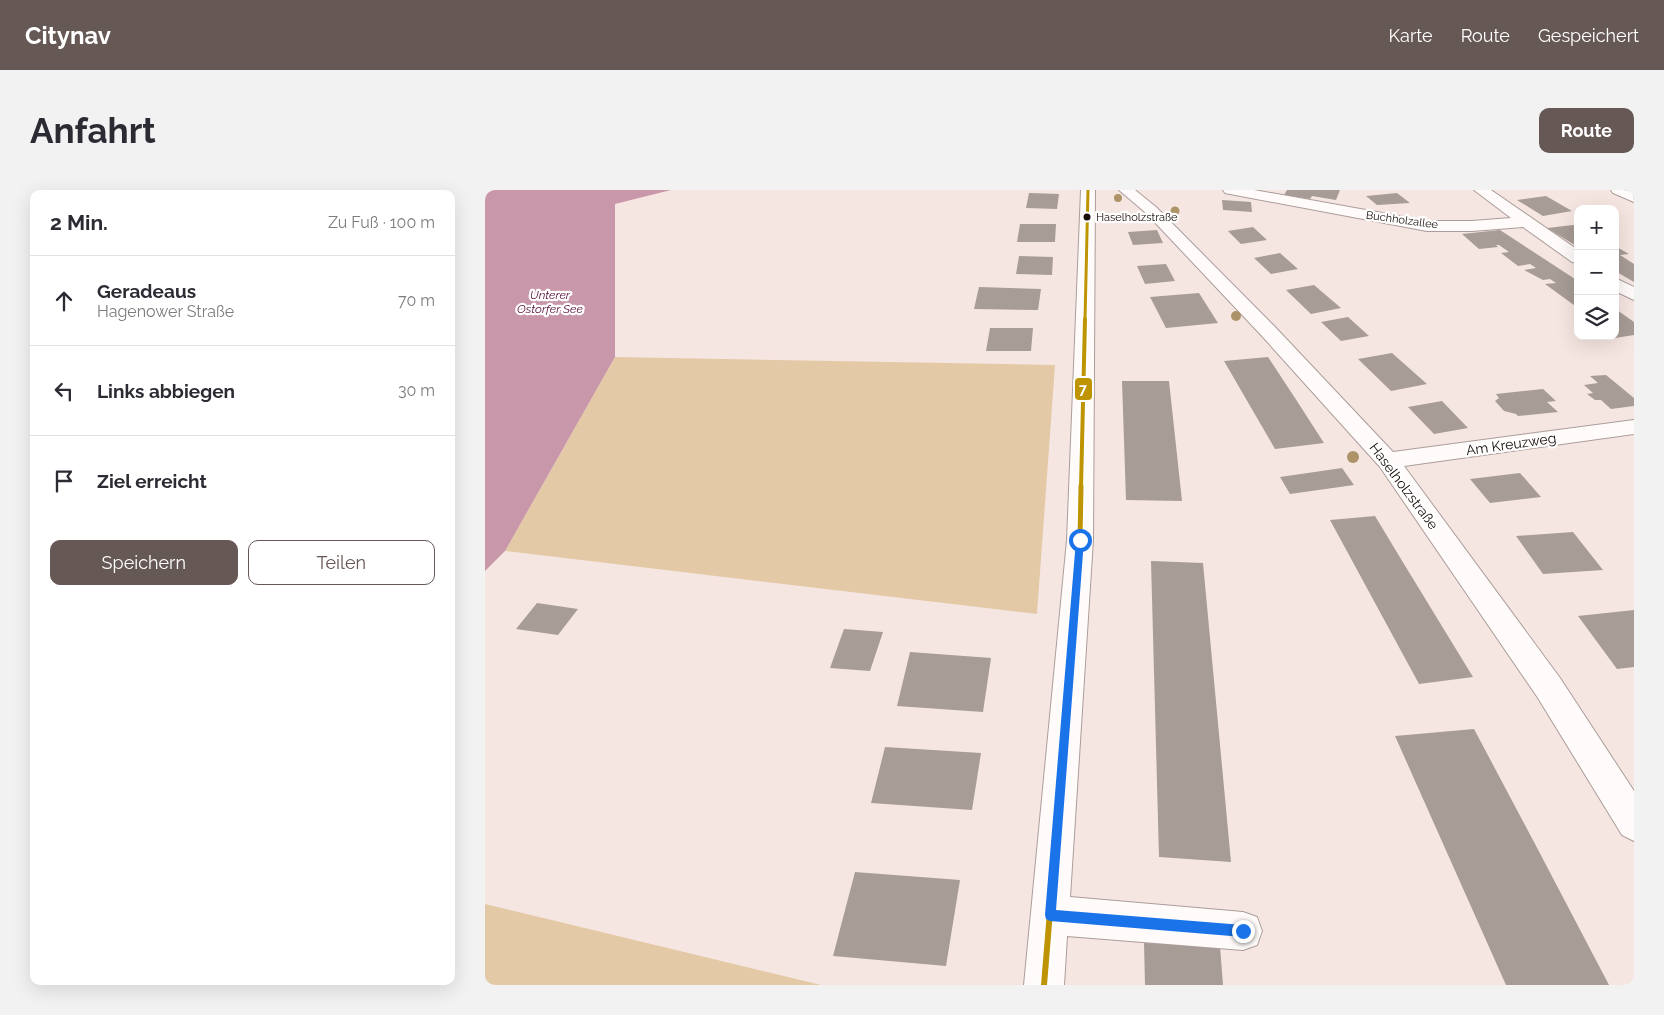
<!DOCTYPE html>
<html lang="de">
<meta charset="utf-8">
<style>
body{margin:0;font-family:Raleway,sans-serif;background:#f2f2f3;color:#2b2b33}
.controls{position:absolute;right:15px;top:15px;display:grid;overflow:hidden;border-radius:10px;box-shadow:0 5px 20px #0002}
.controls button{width:45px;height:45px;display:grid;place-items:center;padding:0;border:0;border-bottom:1px solid #e1e1e2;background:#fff;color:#2b2b33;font:25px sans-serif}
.stop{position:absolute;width:15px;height:15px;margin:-11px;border:4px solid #1a73e8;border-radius:50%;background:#fff}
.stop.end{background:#1a73e8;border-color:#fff;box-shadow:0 1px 5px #0008}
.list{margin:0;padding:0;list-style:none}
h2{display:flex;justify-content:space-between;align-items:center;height:65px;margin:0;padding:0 20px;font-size:21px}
h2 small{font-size:16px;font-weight:400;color:#7c7c81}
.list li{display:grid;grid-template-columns:32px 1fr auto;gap:15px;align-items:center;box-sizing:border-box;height:90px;padding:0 20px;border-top:1px solid #e1e1e2}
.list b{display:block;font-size:19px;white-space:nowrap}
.list p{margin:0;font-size:16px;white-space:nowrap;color:#7c7c81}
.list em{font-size:16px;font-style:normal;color:#7c7c81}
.actions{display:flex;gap:10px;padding:15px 20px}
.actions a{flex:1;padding:11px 0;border:1px solid #665855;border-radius:10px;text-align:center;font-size:18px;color:#665855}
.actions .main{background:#665855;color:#fff}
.icon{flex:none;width:28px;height:28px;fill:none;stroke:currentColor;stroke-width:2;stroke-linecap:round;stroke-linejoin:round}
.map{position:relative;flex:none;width:1149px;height:795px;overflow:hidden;border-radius:10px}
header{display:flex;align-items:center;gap:30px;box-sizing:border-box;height:70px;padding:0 25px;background:#665855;color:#fff}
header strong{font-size:24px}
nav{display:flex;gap:28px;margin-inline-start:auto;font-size:18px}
.intro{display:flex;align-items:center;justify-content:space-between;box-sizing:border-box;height:120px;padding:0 30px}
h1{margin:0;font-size:35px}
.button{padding:12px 22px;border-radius:10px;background:#665855;color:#fff;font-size:18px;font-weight:700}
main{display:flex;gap:30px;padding:0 30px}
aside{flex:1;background:#fff;border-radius:10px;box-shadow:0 5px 20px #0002}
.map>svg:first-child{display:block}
</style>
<header>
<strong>Citynav</strong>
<nav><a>Karte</a><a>Route</a><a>Gespeichert</a></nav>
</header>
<div class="intro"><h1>Anfahrt</h1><a class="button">Route</a></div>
<main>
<aside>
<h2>2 Min.<small>Zu Fuß · 100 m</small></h2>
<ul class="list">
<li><svg class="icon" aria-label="ahead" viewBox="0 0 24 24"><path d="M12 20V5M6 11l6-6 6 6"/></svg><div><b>Geradeaus</b><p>Hagenower Straße</p></div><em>70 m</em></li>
<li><svg class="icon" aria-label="left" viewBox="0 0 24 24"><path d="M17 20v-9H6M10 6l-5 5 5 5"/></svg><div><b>Links abbiegen</b></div><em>30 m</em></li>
<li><svg class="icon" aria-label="arrive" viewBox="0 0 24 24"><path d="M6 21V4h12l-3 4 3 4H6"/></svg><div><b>Ziel erreicht</b></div></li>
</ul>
<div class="actions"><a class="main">Speichern</a><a>Teilen</a></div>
</aside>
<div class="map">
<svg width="1149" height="795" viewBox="0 0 1149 795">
<rect width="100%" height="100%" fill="#f6e6e1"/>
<path fill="#e4c9a7" d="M130 167 570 175 552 424 20 361Z
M0 714 336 795H0Z"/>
<path fill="#c898aa" d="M0 0H186L130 14V167L20 361 0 381Z"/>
<path fill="#a79c96" d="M802 0H855L851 10 827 6 825 9 799 5Z
M544 3 574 4 572 19 541 18Z
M912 3 925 13 892 15 881 6Z
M1061 6 1087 21 1058 26 1032 10Z
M737 10 766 12 767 22 738 20Z
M535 34H571L570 52H532Z
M1088 35 1093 38V57L1062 38Z
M768 37 782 50 756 54 743 41Z
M672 40 678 53 648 55 643 42Z
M1015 40 1093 91V118L1060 94 1071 93 1065 89 1058 90 1039 80 1051 78 1045 74 1033 76 1016 63 1024 62 1014 55H1011L1013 57 994 59 977 44Z
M1130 56 1144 64 1135 65 1149 74V92L1130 81Z
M795 63 813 79 786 84 769 68Z
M534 66 568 67 567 85 531 84Z
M681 74 690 91 660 94 652 76Z
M829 95 856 118 826 124 801 100Z
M494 97 556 99 553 120 489 119Z
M714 103 733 133 681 138 665 107Z
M1130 116 1135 120H1132L1149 132V145L1130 148Z
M863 127 884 146 856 151 836 132Z
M505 138H548L546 161H501Z
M907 163 942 194 906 201 873 169Z
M783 167 810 208 839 253 790 259 739 171Z
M1121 185 1149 208V216L1126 219 1116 210H1110L1102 204 1108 203 1099 195 1113 193 1105 186Z
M637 191H684L697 311 641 310Z
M1058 199 1071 211 1062 212 1073 222 1033 226 1031 224 1019 221 1010 211 1014 208 1011 204Z
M957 211 983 238 949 244 923 217Z
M857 278 869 295 805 304 795 287Z
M1035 283 1056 307 1005 313 985 289Z
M890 326 919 374 988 487 934 494 845 330Z
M1088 342 1118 380 1058 384 1031 346Z
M666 371 718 373 746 672 674 667Z
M52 413 93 419 73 445 31 439Z
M1149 420V477L1132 479 1093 426Z
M359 439 398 442 385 481 345 478Z
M425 462 506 468 498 522 412 516Z
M989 539 1049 652 1124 795H1021L910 546Z
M400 557 496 563 487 620 386 613Z
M370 682 475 690 461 776 348 766Z
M659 753 735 756 738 795H660Z"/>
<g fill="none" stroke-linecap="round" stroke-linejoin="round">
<g stroke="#ab9d9a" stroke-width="2">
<path id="minor" d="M596 0H610L608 350 585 707 758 722 772 727 777 741 772 755 758 760 582 746 579 795H539L582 350Z
M634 0H650L671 17 791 138 908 262 1149 230V244L919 276 1075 488 1149 601V651L1137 645 1053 508 895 277 777 146 661 23Z
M738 0H769L942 31H987L1026 28 989 0H1006L1093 60V73L1087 72 1038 37 987 41H942L745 4 740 3Z
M1126 0H1144L1149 2V12L1128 3Z
M1130 88 1149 97V110L1130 101Z"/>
</g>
<use href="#minor" fill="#fefbfa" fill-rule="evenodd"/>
<g stroke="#fff" stroke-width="5.5">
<path id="bus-1-far3" d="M600 130 603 0"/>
</g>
<g stroke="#fff" stroke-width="7">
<path id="bus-1-far2" d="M596 297 600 129"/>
</g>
<g stroke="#fff" stroke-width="9">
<path id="bus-1-far1" d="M582 514 595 350 596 296"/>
</g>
<g stroke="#fff" stroke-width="10">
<path id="bus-1" d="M559 795 582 513"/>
</g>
<use href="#bus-1-far3" stroke="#bf9402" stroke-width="3"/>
<use href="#bus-1-far2" stroke="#bf9402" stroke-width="4"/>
<use href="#bus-1-far1" stroke="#bf9402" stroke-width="5"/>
<use href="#bus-1" stroke="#bf9402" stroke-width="6"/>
</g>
<g fill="#ad9368">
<circle cx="633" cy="8" r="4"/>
<circle cx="690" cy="21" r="4.5"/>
<circle cx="751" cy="126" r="5"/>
<circle cx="868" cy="267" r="6"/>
</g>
<path fill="#1a73e8" d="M595 347 599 350 571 720 758 735 762 737 764 741 762 745 758 747 565 731 561 729 560 725 591 350Z"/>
<circle fill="#180c0a" stroke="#fff" stroke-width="2" cx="602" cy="27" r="4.5"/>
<g text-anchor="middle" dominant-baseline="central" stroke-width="4.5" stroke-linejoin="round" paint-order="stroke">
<g font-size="11" fill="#180c0a" stroke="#fff" text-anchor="start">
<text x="611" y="27">Haselholzstraße</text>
</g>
<g font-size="11" fill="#180c0a" stroke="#fff">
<text transform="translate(917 30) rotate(8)">Buchholzallee</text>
</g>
<g font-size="12" font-style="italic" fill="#590d39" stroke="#fff">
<text x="65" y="105">Unterer<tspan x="65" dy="14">Ostorfer See</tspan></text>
</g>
<g font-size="14" fill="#180c0a" stroke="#fff">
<text transform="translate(1026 254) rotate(-8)">Am Kreuzweg</text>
<text transform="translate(919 296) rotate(53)">Haselholzstraße</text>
</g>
</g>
<rect stroke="#fff" stroke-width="2" x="589" y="187" width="19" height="24" rx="5" fill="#bf9402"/>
<g font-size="14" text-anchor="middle" font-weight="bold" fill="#fff">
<text x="598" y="204">7</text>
</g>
</svg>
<div class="controls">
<button>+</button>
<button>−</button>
<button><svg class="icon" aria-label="layers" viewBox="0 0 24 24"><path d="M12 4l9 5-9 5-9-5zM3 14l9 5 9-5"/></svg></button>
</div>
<div class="stop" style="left:595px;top:350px"></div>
<div class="stop end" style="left:758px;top:741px"></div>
</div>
</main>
